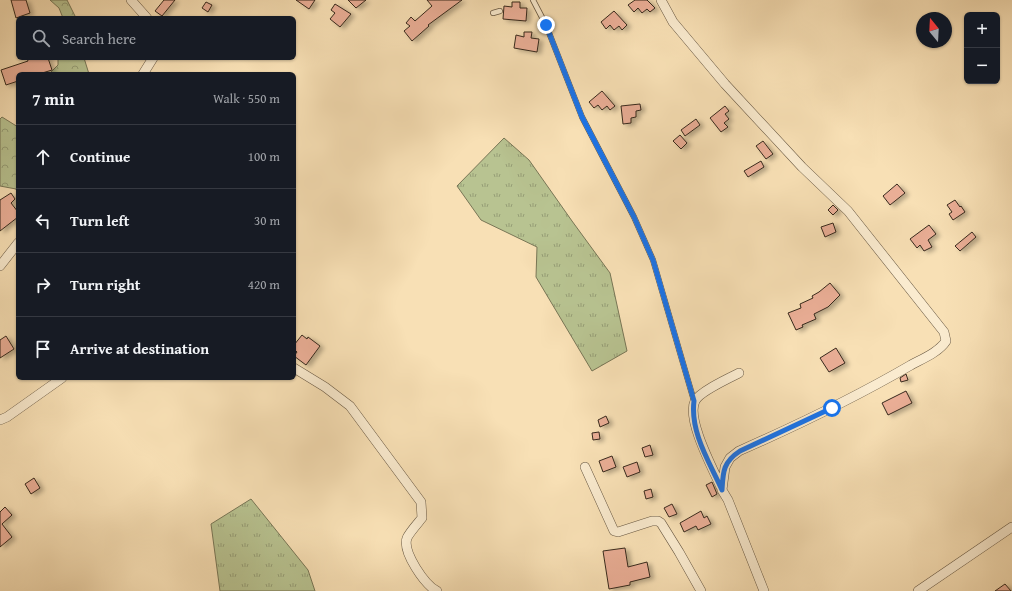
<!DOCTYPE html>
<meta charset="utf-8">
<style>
body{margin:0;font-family:"Gentium Book Plus",serif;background:#20242c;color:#f1f3f6}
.controls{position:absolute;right:12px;top:12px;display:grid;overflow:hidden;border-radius:6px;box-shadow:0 1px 3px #0004}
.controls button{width:36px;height:36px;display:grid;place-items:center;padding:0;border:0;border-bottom:1px solid #363941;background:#171b24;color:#f1f3f6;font:20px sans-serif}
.compass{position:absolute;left:916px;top:12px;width:36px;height:36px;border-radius:50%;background:#171b24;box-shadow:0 1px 3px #0004;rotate:342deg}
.stop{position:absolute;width:12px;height:12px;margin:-9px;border:3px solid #1a73e8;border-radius:50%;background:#fff}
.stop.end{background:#1a73e8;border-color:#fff;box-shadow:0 1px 4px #0008}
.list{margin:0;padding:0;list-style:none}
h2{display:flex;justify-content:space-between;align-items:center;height:52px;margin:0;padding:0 16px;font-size:17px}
h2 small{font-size:13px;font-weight:400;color:#9ea1a6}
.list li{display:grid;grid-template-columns:26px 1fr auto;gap:12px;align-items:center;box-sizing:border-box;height:64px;padding:0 16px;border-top:1px solid #363941}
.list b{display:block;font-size:15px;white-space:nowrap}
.list em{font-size:13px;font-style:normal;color:#9ea1a6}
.icon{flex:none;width:22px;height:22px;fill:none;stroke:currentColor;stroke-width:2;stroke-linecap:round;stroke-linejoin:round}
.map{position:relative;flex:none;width:1012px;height:591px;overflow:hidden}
.search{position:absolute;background:#171b24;box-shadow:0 1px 3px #0004;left:16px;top:16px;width:280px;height:44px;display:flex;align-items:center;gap:10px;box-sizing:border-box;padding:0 14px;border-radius:6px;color:#9ea1a6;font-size:15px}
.panel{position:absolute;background:#171b24;box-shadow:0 1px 3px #0004;left:16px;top:72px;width:280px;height:308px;border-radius:6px}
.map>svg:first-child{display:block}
</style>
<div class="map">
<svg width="1012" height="591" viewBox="0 0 1012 591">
<defs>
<pattern id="grass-tufts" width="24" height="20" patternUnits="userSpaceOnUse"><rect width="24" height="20" fill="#b8c391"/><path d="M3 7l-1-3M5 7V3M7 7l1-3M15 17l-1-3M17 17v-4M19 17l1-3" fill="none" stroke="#969e76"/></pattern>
<pattern id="forest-crowns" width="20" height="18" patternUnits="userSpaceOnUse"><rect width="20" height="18" fill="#b8c391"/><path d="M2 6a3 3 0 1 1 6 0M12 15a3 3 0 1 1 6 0" fill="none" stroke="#969e76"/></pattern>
<filter id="shadow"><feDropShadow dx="4" dy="2" stdDeviation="2" flood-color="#0004"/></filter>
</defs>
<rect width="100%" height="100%" fill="#f8e0b5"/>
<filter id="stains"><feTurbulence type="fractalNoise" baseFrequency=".005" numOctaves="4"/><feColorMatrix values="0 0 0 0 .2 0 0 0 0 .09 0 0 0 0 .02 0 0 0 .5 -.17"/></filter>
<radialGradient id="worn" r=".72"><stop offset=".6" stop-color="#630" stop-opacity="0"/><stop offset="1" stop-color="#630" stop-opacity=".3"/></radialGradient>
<path fill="url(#grass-tufts)" stroke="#787656" d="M504 138 529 160 572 221 610 273 627 351 592 371 536 277 537 247 481 220 457 186Z
M251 499 308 570 315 591H220L211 524Z"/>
<path fill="url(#forest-crowns)" stroke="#787656" d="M50 0H67L76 18H63L59 8Z
M58 58H84L89 74H49L58 65Z
M2 117 18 127V195L16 189 0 186V119Z"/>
<path fill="#eaae96" stroke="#37291c" filter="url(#shadow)" d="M11 0H26L30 13 16 18Z
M164 0H175L162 16 155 11Z
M296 0H315L309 9Z
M348 0H366L356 8Z
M427 0H462L428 25 429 26 412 41 404 31 410 26 406 23 411 17 415 21 432 6Z
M635 0H647L655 8 650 12 647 9 642 13 638 8 634 12 628 5Z
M206 2 212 5 208 12 202 8Z
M512 2H520V8H527L526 21 503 19 504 6 512 7Z
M335 4 351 14 340 27 330 19 335 13 331 10Z
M614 11 627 25 622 30 619 26 614 30 610 25 606 29 601 22Z
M524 32H532L531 38 539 39 537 52 514 48 516 35 524 37Z
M27 58H48L52 70 39 74H18V81L6 85 1 70 28 61Z
M602 91 615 106 610 110 607 106 602 110 598 105 594 108 589 102Z
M640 104 641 110 636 111V117L631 118V123L623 124 621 106Z
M725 106 729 111 725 114 729 119 724 123 728 127 721 132 710 118Z
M696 119 700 125 685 136 681 130Z
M680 135 687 143 681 149 673 141Z
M763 141 773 154 766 159 756 146Z
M761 161 764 167 748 177 744 171Z
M897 184 905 193 890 205 883 196Z
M11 193 15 199 11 203 18 212V217L0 231V200Z
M955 200 960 207 961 206 965 212 953 220 949 214 952 212 947 205Z
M833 205 838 210 833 215 828 210Z
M833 223 836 232 825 237 821 227Z
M929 225 936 234 928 240 932 247 924 251 920 245 917 248 910 239Z
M972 232 976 237 960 251 955 246Z
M830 283 840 295 828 307 814 314 816 319 802 325 803 327 796 330 788 313 801 308 800 304 813 298 812 296 819 292Z
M302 335 307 339 308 337 320 346 306 365 294 356 297 352 294 349V345Z
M6 336 14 349 0 358V340Z
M836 348 845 363 829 372 820 358Z
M906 374 908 380 901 382 900 378Z
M906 391 912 403 888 415 882 403Z
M606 416 609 423 600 427 598 420Z
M599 432 600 439 593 440 592 433Z
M650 445 653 455 645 457 642 448Z
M612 456 616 467 603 472 599 461Z
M637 462 640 472 627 477 623 467Z
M34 478 40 488 31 494 25 484Z
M712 482 717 494 712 497 706 485Z
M651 489 653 497 646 499 644 491Z
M672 504 677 514 669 517 664 508Z
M5 507 12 515 2 524 12 537 0 547V512Z
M701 511 704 518 707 516 711 524 698 530 696 526 684 532 680 523Z
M625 548 628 567 647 562 650 577 630 582V585L609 589 603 551Z
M1005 584 1011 591H995Z"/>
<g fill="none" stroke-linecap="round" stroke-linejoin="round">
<g stroke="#675742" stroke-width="6">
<path id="service" d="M533 0 546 25 582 117 634 217 653 260 694 401
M493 13 500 11"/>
</g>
<g stroke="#675742" stroke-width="10">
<path id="minor" d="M131 0 147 18
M661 0 673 22 725 84 802 167 848 211 944 332 946 341C939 352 922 359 911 365 856 397 798 425 739 451L730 458 725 467 722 490 728 500 764 591
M143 74 153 58
M0 266 18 243
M294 368 325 387 350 406 421 502 422 518C418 523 409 533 407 538 402 552 425 585 437 591
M0 420 7 417 62 378
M585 467 614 531 618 532 652 521H658L661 523 679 552 701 591
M721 487C713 469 686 419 695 401 699 392 729 378 739 373
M918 591 1012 527"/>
</g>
<use href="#service" stroke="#faebcf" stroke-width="4.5"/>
<use href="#minor" stroke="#faebcf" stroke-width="9"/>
</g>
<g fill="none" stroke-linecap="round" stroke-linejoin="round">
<path stroke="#1a73e8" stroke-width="5" d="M546 25 582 117 634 217 653 260 694 401C690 433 710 463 722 490 723 472 723 462 740 451L832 408"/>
</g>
<rect width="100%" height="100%" filter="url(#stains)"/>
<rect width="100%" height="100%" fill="url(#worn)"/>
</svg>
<div class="controls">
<button>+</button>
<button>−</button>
</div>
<svg class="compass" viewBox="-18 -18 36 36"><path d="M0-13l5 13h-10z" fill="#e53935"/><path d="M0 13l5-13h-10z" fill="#9ea1a6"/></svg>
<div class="stop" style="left:832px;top:408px"></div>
<div class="stop end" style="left:546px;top:25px"></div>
<div class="search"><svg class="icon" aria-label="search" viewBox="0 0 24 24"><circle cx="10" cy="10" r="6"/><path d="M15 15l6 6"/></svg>Search here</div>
<section class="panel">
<h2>7 min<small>Walk · 550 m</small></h2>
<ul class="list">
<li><svg class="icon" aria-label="ahead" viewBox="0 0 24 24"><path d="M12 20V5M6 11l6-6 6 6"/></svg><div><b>Continue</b></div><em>100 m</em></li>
<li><svg class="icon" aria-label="left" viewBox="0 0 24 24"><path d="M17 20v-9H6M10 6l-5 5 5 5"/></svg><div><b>Turn left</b></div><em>30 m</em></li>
<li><svg class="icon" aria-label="right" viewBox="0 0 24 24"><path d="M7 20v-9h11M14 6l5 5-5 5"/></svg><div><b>Turn right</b></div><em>420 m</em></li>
<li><svg class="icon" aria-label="arrive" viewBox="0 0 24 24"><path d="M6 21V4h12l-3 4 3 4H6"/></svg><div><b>Arrive at destination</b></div></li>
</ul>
</section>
</div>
